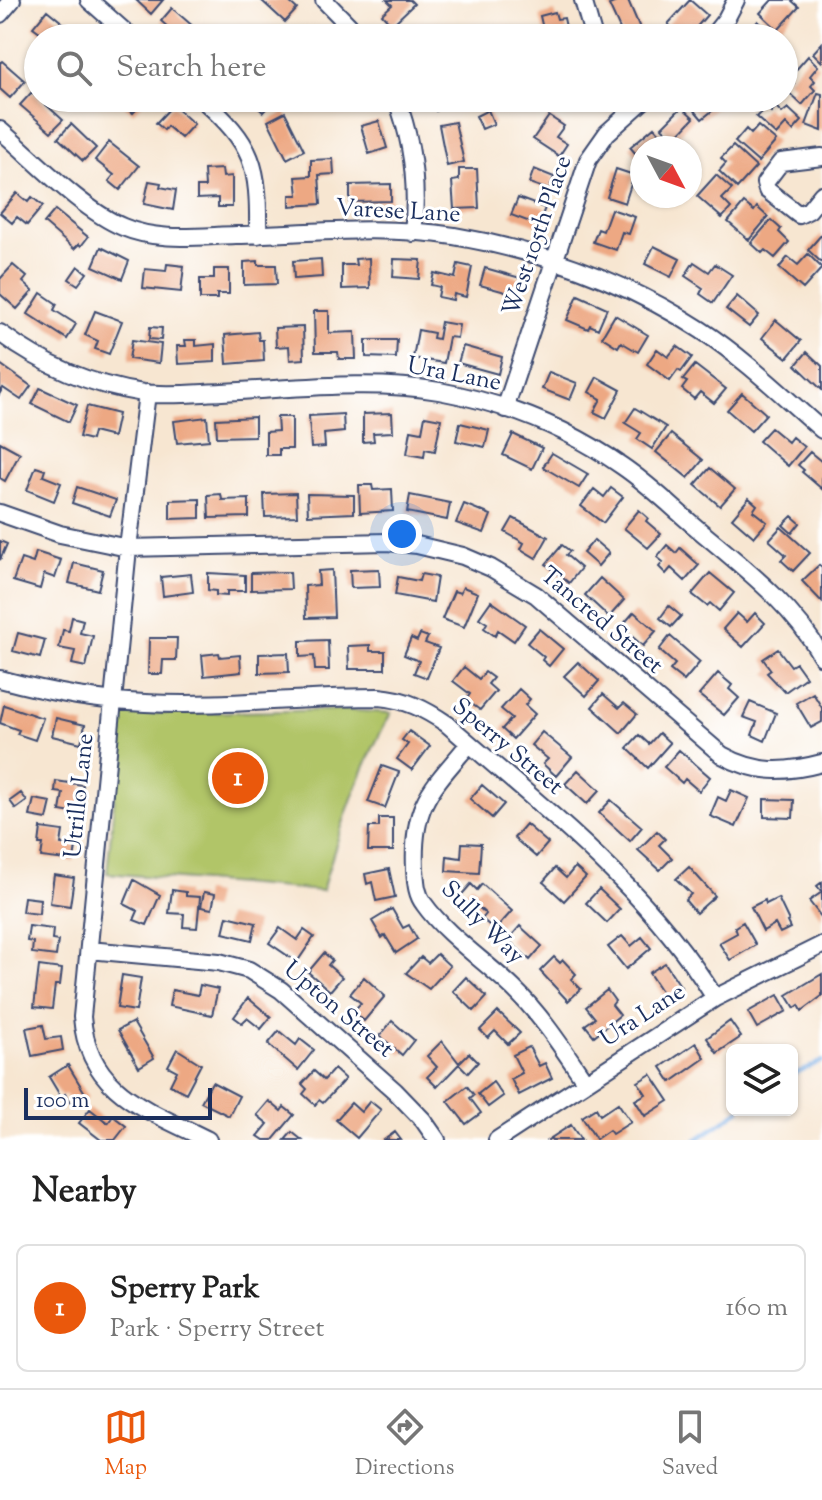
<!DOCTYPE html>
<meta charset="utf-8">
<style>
body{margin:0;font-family:"Sorts Mill Goudy",serif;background:#f2f2f2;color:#222}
.controls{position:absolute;right:24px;bottom:24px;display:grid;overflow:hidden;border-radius:12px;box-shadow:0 2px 6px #0004}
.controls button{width:72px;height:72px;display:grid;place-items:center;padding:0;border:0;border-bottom:2px solid #e0e0e0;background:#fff;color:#222;font:40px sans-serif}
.compass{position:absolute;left:630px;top:136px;width:72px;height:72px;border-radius:50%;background:#fff;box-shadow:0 2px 6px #0004;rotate:131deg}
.scale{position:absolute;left:24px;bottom:20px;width:188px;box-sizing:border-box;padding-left:8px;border:4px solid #1b2f5e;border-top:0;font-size:22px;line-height:28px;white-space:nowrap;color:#1b2f5e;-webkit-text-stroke:6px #fff;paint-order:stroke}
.you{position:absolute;left:402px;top:534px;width:28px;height:28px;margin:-20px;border:6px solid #fff;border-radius:50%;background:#1a73e8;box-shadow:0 0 0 12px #1a73e833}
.badge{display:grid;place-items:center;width:52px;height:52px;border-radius:50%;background:#ea580c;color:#fff;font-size:26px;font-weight:700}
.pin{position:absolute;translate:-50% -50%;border:4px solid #fff;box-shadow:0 2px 8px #0006}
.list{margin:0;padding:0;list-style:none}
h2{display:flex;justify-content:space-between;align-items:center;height:104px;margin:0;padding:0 32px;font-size:34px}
h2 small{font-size:26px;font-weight:400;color:#767676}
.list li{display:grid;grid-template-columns:52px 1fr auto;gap:24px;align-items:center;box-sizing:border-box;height:128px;margin:0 16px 16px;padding:0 16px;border:2px solid #e0e0e0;border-radius:12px}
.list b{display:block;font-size:30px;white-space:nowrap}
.list p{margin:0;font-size:26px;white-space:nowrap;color:#767676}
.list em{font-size:26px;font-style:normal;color:#767676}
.icon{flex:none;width:44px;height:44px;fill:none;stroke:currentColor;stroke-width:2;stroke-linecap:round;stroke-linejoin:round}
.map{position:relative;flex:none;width:822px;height:1140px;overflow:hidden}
.search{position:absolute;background:#fff;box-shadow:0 2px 6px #0004;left:24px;right:24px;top:24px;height:88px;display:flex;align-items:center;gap:20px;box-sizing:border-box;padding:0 28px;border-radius:44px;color:#767676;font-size:30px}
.sheet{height:248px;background:#fff}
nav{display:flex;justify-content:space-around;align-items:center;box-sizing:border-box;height:112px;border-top:2px solid #e0e0e0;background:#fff;font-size:22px;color:#767676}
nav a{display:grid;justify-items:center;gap:4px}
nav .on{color:#ea580c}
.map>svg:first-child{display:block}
</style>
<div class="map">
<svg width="822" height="1140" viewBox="0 0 822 1140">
<rect width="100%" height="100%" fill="#fff"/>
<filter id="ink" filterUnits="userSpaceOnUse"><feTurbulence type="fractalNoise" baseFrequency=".0125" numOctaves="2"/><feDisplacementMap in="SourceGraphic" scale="16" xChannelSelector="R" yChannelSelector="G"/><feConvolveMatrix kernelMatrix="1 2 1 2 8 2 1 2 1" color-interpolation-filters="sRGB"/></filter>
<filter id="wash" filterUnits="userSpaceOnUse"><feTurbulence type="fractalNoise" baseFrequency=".006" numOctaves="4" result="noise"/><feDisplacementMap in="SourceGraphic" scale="32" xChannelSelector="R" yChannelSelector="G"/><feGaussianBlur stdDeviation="1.8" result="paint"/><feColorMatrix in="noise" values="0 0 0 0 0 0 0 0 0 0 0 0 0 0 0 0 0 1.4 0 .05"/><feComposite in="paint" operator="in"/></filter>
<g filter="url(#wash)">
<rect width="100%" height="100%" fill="#f7e6d1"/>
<path fill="#b1c568" stroke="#667a63" stroke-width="2" d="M344 710 391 713C359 770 340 829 322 891L107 873 123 714Z"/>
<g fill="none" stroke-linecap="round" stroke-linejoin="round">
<path stroke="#76ace4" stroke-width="4" d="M792 1075 822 1061
M696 1140 740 1110"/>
</g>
<g id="blocks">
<path fill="#eda883" d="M136 0H163L151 14Z
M261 0H287L297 9 285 22Z
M387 0H410L414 4 392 25 382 14 392 5Z
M621 0H628L642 33 629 38H624L609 5Z
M690 0 707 15 687 38H684L668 24Z
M772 0H791L799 7 778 30 760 13Z
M172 8 203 35 200 38H180L161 21Z
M47 10 69 28 61 38H48L33 27Z
M555 12 557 19 564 18 568 36 545 38 540 16Z
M758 21 777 38H749L746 35Z
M416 29 423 38H406Z
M649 30 656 38H640Z
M822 43V62L813 53Z
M808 56 818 66 810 76 815 81 811 86 815 90 802 105 788 92 794 85 787 80Z
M2 61 25 81 10 98 0 89V63Z
M32 92 63 120 51 132 20 105Z
M818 93 822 94V131L806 125Z
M116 98H147L133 113Z
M248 98H276L263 112Z
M430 98H466L436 111Z
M587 98H610L596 109Z
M688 98H728L702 119 686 100Z
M173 105 194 124 181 138 167 126 164 130 156 123Z
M682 107 694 118 674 139 662 127Z
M766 107 771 112 776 107 782 113 788 108 802 121 793 131 786 124 776 135 756 117Z
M488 110 494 124 482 129 476 116Z
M285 112 304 150 287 159 268 121Z
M549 116 564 126 556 137 567 144 559 156 533 139Z
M379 121 387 148 369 154 361 126Z
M455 122 464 162 447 166 439 125Z
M71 124 96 148 83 161 58 138Z
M758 126 776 141 758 162 735 142 746 129 751 134Z
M654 127 667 142 660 148H642V161L630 147Z
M109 142 139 166 120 190 109 181 114 175 95 160Z
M733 146 756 167 737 188 719 171 726 163 721 158Z
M333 159 334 174 319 175 321 204 290 206V195H298L296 177 311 176V160Z
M222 169 223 177 232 176V207H218V198L197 199V187H205L204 170Z
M459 169H477L479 208 454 209 452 181 459 180Z
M534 169 554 177 549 190 529 183Z
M616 169 634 175 625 203 607 197Z
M716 175 732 189 722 199 731 208 722 218 697 196Z
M149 181 161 183 160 187 176 190 173 210 144 204Z
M391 184V201L350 202V185Z
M17 193 28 202 32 197 43 206 27 225 17 217 12 223 0 213Z
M518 198 545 208 538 225 511 215Z
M744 203 754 211 757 207 768 217 749 240 728 222Z
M611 209 635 217 629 234 622 232 616 250 593 242 598 229 603 231Z
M55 210 88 237 81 246 79 244 74 249 44 223Z
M771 220 781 229 779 232 789 242 775 258 765 250 762 253 751 243Z
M822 234V263L808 250Z
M654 246 680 259 671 277 645 264Z
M101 247 129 261 122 279 93 266Z
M808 254 822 268 803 289 779 268 788 257 798 265Z
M369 258 370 288 342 289V265H356L355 259Z
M321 259 322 277 294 279 293 261Z
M394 259 421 260 419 279 393 277Z
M258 261V265H276L277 284 244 285V262Z
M694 262 709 272 715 264 732 275 713 303 700 294 703 288 685 276Z
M167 264 184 266 181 292 143 288 145 269 166 271Z
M458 264 472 267 466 297 454 294 453 300 438 297 440 287 431 285 434 273 455 278Z
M13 265 27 277 23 282 33 291 17 309 0 294V279Z
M78 266 87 273 78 285 69 279Z
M485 268 524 279 520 296 480 285Z
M214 269H229V294H217V299H200V279H214Z
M41 293 57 304 54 310 76 324 67 339 28 314Z
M578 295 607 308 598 329 590 325 588 329 567 320Z
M737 296 759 315 749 327 726 309Z
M95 311 122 321 109 354 95 349 98 341 85 335Z
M314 311H329V333L355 332 356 359H339L338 352H315Z
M615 315 648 335 638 352 621 342 618 347 602 337Z
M776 320 801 341 787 358 762 338Z
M441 322 459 325 457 338 449 337 444 363 413 358 418 330 434 333 433 338 438 339Z
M150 327 162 328 161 340 149 339Z
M303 327 304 359 290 360 289 346 276 347 275 328Z
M258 332 259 340H263L264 361 227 364 225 335Z
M132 340 161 344 159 363 129 359Z
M185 340H196V346L215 344V362L178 364 177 346H186Z
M366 340H397L396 358 366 357Z
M463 346 502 357 498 374 458 363Z
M677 346 692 357 681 372 678 370 670 381 647 364 657 349 668 357Z
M807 352 822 366V390L796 365Z
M0 364 31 386 21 400 3 388 0 393Z
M695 365 726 389 714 403 700 392 694 399 682 389 687 382 683 380Z
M549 372 577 383 570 400 542 389Z
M597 377 621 390 606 418 594 412 601 399 589 392Z
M40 388 77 405 69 422 32 404Z
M742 393 766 414 751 431 727 410Z
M87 406 118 414 113 437 93 432 91 440 79 437Z
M635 408 666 427 652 449 637 439 641 433 625 423Z
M392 413 393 432 373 433 374 441 363 442V414Z
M343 414 344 432 324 434 325 447 311 448 309 416Z
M425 416 441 419 435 451 425 449 424 457 407 454 411 430 422 432Z
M207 417 209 440 177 443 174 421Z
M255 417V436L217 437 216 419Z
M277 417H292V449H279V455H266V432L278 431Z
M460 423 489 430 485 447 456 441Z
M771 428 788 442 792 437 804 447 788 466 759 441Z
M513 434 542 448 532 469 503 455Z
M671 434 703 460 688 478 656 452Z
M0 442 20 453 5 481 0 478Z
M810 452 822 462V489L802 472 804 470 798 465Z
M552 453 588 474 579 488 543 467Z
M36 467 45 470 43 476 61 483 54 501 27 490Z
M710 468 735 489 720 506 695 485Z
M359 485H372L373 490 392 489 393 511 360 513Z
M77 487 116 500 110 516 72 503Z
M611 488 623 497 603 523 581 506 594 489 604 497Z
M296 493 297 516 265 517 264 494Z
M221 494 222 500 249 499V517L209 518 208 495Z
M307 494 354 495V513L308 515Z
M410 495 450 503 447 520 407 512Z
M749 498 757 505 753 511 767 522 754 537 732 518Z
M200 499V518L170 519V500Z
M464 504 491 515 484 533 456 523Z
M639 510 648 518 646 521 661 534 648 548 624 528Z
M792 516 800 523 792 533 783 525Z
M513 518 548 537 536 558 521 549 524 543 505 532Z
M781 527 810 553 793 571 781 560 786 555 769 540Z
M594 540 609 553 598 566 583 553Z
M0 541 7 544 0 560Z
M562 545 570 551 566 555 581 568 569 583 546 564Z
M667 545 676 553 680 548 699 565 685 581 671 568 666 574 659 567 663 562 657 557Z
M36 552 61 560 55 578 44 574 40 589 13 581 21 559 33 563Z
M74 563 103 570 98 590 69 583Z
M819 565 822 568V602L802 581Z
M379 569 380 587 351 588 350 570Z
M332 570 334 617 306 618 305 586 319 585 318 571Z
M290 572 291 589 251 590V573Z
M208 573 245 575V591H227V596L216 595V591L208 590Z
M710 573 734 593 719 611 710 603 707 606 692 594Z
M191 574 193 592 163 596 161 577Z
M421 574 437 577 433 602 395 595 398 577 419 581Z
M600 578 624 600 609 617 585 595Z
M463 587 478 593 464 627 442 619 454 591 460 593Z
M491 601 525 625 514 641 498 630 495 636 484 628 487 623 479 618Z
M669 606 681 616 671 627 660 618Z
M634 612 656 631 643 646 621 627Z
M737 613 747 622 755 613 765 623 743 647 723 629Z
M72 617 83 620 80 633 93 636 86 667 72 664 75 651 59 648 63 630 69 631Z
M539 629 563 649 549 666 542 660 544 657 527 643Z
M18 633 45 640 40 658 13 651Z
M420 634 428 637 425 643 439 648 427 678 414 673 419 661 404 655 411 638 417 641Z
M670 636 700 662 684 681 670 670 675 664 659 650Z
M149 638H177L176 660H163L162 674H148Z
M328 640 329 670H315L314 656 300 657V641Z
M370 645V651H385V669H349L348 646Z
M778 649 791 666 796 663 806 677 785 692 767 673 771 670 763 659Z
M219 653 220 657 240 655 241 672 204 676 202 655Z
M288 653 289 672 259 673V654Z
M578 662 599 681 586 696 564 676Z
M464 667 479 679 485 672 493 678 488 684 496 691 480 710 466 700 470 694 453 681Z
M718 673 732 685 729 689 739 698 724 715 699 695Z
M519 689 530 699 525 705 535 714 513 739 502 729 512 718 501 709Z
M813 693 822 708V722L811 728 796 703Z
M603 694 619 708 624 703 637 714 621 733 592 707Z
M750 702 776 713 765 741 752 735 757 722 743 717Z
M4 705 43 718 35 740 17 734 19 730 0 723Z
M56 718 85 725 81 743 52 736Z
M409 731 430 746 412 770 397 759 408 744 402 740Z
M542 732 572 757 556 776 543 764 548 759 531 745Z
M659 733 670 743 648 768 627 748 639 735 649 744Z
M679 750 710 777 699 791 685 779 682 783 664 767Z
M382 766 399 772 385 808 368 802Z
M578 770 600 790 587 804 565 784Z
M56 781 83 785 78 814 60 811 63 793 55 792Z
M482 785 504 804 492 818 470 799Z
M731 790 749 798 736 827 710 816 718 797 726 801Z
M21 793 27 801 16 809 10 801Z
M34 799 51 802 47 819 30 816Z
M764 799 794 800 793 818 764 817Z
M611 800 642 827 630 841 599 813Z
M379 818H393V851H368L369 827H379Z
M526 824 548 843 536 857 514 838Z
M41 828 63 831 61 844 76 846 74 861 41 857 43 844H39Z
M657 831 665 839 659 845 672 858 660 870 638 850Z
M462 843 481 844 479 873 446 871 447 856 461 858Z
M575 867 586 877 564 901 543 882 555 868 566 878Z
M689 867 715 896 696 913 685 900 691 894 676 879Z
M389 869 395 897 376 901 372 882 367 884 365 874Z
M54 875 74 878 70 906 50 903Z
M134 880 160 895 147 925 134 920 138 911 124 904Z
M822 882V918L809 901 822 892 817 886Z
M471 884 477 890 482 884 512 911 495 930 482 919 486 914 476 905 470 912 457 900Z
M599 889 620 909 607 923 586 903Z
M172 890 186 892V896L200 897 197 928 183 927 184 914 169 913Z
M204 892 215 894 212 909 201 907Z
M24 897 40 899 39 914 22 912Z
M778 898 789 921 787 922 790 928 780 933 775 924 763 931 751 907 765 900 766 904Z
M392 909 403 928 409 925 417 939 396 953 385 935 382 938 372 921Z
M227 916 256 923 252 940 223 933Z
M743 922 756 945 730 960 719 943 737 933 735 927Z
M29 926 53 929 52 940 58 941 56 956 32 953 33 942 27 941Z
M520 926 542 946 530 960 508 940Z
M280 928 297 940 304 930 314 937 297 962 269 943Z
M622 936 631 946 642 937 651 948 626 969 608 947Z
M324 953 332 960 328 965 342 977 330 991 308 972Z
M437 954 450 966 429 989 406 973 421 957 428 963Z
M554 957 560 963 563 960 576 974 571 979 581 989 568 1001 540 971Z
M665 963 681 987 665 997 649 973Z
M39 966 62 969 60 985H55L52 1009 34 1007Z
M822 974V996L802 1011 799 1005 795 1008 787 995Z
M122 975 141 978 136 1011 117 1008Z
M364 977 385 996 364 1021 353 1011 361 1003 350 994Z
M466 977 487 997 474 1011 453 991Z
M200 985 218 989 212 1015 169 1006 172 990 198 995Z
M607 990 615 1001 612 1005 620 1015 594 1036 585 1025 595 1018 586 1007Z
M778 995 787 1011 757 1028 748 1012Z
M248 998 271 1017 261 1029 247 1018 242 1023 234 1017Z
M498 1012 520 1033 508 1044 495 1031 488 1038 480 1030Z
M392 1021 414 1040 402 1055 380 1036Z
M730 1021 741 1037 717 1053 707 1038Z
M133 1022 154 1058 139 1067 118 1030Z
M43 1025 46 1039 61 1037 63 1050 32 1056 26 1028Z
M279 1031 296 1045 300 1039 314 1050 298 1070 268 1044Z
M442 1041 459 1063 469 1053 478 1062 468 1073 459 1064 437 1087 427 1077 437 1067 427 1056Z
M696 1043 705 1058 671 1082 661 1067Z
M529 1047 539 1066 545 1063 552 1078 519 1095 511 1079 522 1073 513 1055Z
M177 1049 201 1064 186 1093 170 1085 177 1071 168 1066Z
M68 1065 88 1098 73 1107 65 1094 61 1097 49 1077Z
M334 1069 345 1079 323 1103 319 1100 315 1105 303 1094 307 1089 302 1084 314 1071 324 1080Z
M651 1074 669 1101 645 1116 635 1100 646 1094 638 1082Z
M212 1082 239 1096 229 1116 201 1102Z
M493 1082 503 1096 488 1107 478 1094Z
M467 1086 474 1095 470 1098 481 1113 466 1124 448 1101Z
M269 1101 281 1111 284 1107 294 1115 273 1140H264L258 1136 268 1124 257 1115Z
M370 1101 381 1110 357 1138 336 1120 351 1103 361 1112Z
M618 1103 631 1122 612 1134 609 1130 596 1139 582 1117 596 1108 600 1115Z
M90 1109 108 1123 113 1116 126 1126 115 1140H101L79 1123Z
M571 1125 581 1140H548Z
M292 1132 302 1140H285Z
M395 1132 401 1140H384Z"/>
</g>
</g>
<g filter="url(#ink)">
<use href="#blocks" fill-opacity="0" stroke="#3c4a6f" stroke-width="2"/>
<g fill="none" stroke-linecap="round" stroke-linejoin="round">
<g stroke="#3c4a6f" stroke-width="20">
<path id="minor" d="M89 0 132 38
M324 0 361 38
M583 0 594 38
M0 14 12 0
M711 38 726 19 736 0
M201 98C254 145 259 165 258 235
M396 98C413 142 418 186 413 233
M0 130C34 159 82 210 123 227 158 242 199 236 236 235 308 233 383 225 454 236 541 251 627 282 701 330 744 358 783 396 822 430
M822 157 781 162 765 183 767 190 799 215 809 210 822 194
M0 333C43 365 90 385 143 393 168 396 197 393 222 392 291 389 370 379 439 391 504 403 568 428 622 466 647 483 669 504 692 524 739 564 792 603 822 657
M147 393 128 548 82 1017C88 1093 149 1110 208 1140
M505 409 588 160 607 133 646 98
M0 513 60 534 128 548 387 542 417 545 463 556 491 568 536 595 722 755C756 774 785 773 822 763
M0 679C48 692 95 701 145 703 223 707 301 697 379 697 405 699 425 709 447 724 544 809 647 887 715 998
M469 744C430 790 412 804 415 869 416 881 416 894 424 904 446 935 485 961 513 988 542 1016 563 1049 585 1081
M89 950 219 962 249 970 281 990 395 1091 423 1120 437 1140
M497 1140 715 998 822 945"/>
</g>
<use href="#minor" stroke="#fff" stroke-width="16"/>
</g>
</g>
<g text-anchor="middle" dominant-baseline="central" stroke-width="6" stroke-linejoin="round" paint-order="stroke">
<g font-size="24" fill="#1b2f5e" stroke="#fff">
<text transform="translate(398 212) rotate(3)">Varese Lane</text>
<text transform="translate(538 236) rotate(-71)">West 105th Place</text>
<text transform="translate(454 375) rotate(11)">Ura Lane</text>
<text transform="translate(601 621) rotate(40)">Tancred Street</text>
<text transform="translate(507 747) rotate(40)">Sperry Street</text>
<text transform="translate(80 796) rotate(-84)">Utrillo Lane</text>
<text transform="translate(482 923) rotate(45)">Sully Way</text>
<text transform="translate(338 1010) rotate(40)">Upton Street</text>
<text transform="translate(643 1016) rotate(-33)">Ura Lane</text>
</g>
</g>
</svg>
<div class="controls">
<button><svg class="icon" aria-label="layers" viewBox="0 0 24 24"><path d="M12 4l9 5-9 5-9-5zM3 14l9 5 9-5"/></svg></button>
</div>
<svg class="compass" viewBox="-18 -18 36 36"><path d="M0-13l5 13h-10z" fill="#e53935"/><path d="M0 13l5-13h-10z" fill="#767676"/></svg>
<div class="scale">100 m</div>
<div class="you"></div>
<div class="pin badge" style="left:238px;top:778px">1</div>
<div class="search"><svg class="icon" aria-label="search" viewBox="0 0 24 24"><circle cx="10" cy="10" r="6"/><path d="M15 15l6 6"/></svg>Search here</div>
</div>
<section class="sheet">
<h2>Nearby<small></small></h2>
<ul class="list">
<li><span class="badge">1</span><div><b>Sperry Park</b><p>Park · Sperry Street</p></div><em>160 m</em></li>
</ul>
</section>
<nav>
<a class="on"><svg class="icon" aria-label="map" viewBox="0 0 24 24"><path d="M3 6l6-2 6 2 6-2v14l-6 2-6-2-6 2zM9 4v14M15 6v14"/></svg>Map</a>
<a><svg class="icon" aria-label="directions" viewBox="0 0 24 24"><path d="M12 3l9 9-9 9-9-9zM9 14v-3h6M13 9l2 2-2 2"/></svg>Directions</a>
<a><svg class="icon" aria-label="saved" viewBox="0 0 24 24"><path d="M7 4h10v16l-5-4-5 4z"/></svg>Saved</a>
</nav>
